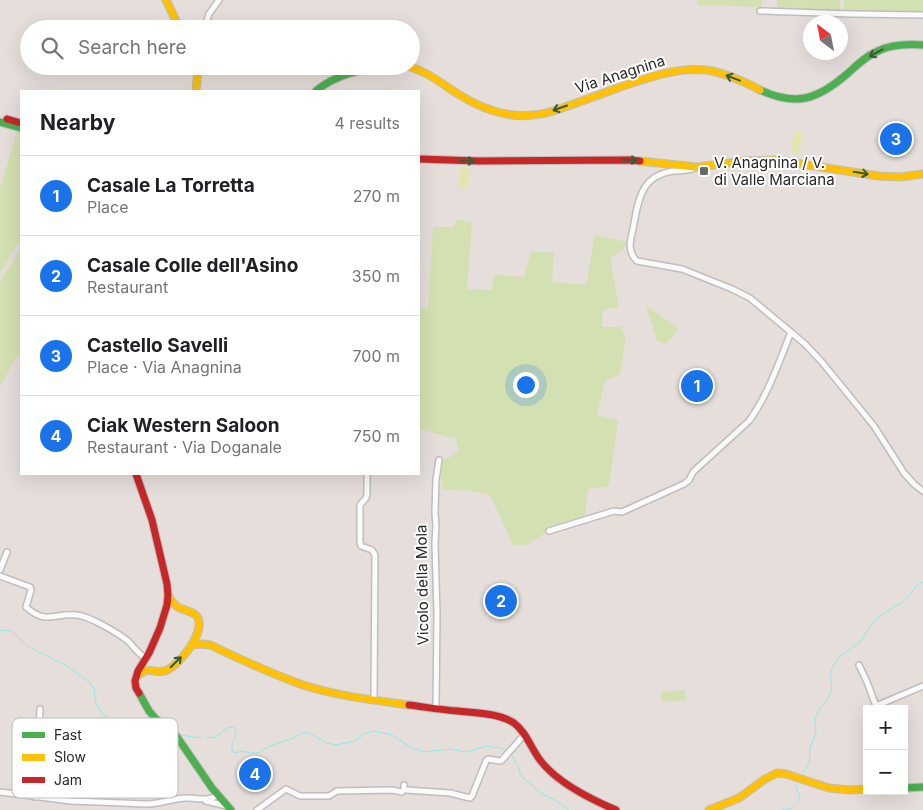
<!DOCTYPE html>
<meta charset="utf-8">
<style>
body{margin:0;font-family:Inter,sans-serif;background:#f2f2f2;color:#202124}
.controls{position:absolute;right:15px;bottom:15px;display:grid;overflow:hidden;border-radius:0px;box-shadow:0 5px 20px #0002}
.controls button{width:45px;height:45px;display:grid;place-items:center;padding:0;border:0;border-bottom:1px solid #e0e0e0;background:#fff;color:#202124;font:25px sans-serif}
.compass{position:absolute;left:803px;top:15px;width:45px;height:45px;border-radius:50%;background:#fff;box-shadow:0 5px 20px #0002;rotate:328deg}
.you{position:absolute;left:525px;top:384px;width:18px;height:18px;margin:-12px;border:4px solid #fff;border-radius:50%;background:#1a73e8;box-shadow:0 0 0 8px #1a73e833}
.badge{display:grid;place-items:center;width:32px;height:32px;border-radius:50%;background:#1a73e8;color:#fff;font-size:16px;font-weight:700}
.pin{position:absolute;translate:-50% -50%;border:2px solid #fff;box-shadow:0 1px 5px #0006}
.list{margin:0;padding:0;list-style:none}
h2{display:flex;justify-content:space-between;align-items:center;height:65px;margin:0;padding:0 20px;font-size:21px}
h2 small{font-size:16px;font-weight:400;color:#757577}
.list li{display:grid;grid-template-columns:32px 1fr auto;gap:15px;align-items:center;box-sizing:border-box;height:80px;padding:0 20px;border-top:1px solid #e0e0e0}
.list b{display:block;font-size:19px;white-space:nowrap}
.list p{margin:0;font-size:16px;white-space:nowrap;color:#757577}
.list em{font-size:16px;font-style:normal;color:#757577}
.icon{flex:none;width:28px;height:28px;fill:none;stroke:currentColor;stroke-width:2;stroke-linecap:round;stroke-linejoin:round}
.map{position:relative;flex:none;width:923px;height:810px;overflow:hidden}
.search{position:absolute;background:#fff;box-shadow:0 5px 20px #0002;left:20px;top:20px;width:400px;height:55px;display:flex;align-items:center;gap:12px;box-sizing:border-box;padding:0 18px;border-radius:28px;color:#757577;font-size:19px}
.panel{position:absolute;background:#fff;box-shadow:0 5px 20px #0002;left:20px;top:90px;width:400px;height:385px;border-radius:0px}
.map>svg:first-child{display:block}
</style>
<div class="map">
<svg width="923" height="810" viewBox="0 0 923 810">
<rect width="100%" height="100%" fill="#e6dedb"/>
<path fill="#d3e1b2" d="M697 0H762V7L697 5Z
M777 0H840V11L777 8Z
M844 0H923V13L844 10Z
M17 130 21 131V238L0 273V185H1Z
M457 219 472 223 467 289 492 290 494 275 524 277 531 251 554 253 552 282 586 285 595 235 627 242C625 252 616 252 610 259L619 307 603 310 602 327H621L626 338 620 374 605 381 597 415 618 420 609 486 588 489 585 515 548 527 547 532 527 545H513L490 495 471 491 443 489 439 469 441 461 454 455 459 450 456 439 419 429V309H428L433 227H453Z
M21 247V352L15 359 1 385 0 384V282Z
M646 305 679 329 666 344 657 341Z
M684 690 686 700 662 702 661 692Z"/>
<path fill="#e1e5b0" d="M794 131 803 132 799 154 790 152Z
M460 167 470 168 468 189 458 188Z"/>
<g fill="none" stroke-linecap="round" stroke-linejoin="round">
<path stroke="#8cebe9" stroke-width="1" d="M0 631 6 630 12 631 27 646 65 665 88 681 94 688 96 703 99 709 102 714 108 719 140 724 148 736 151 738 158 740 163 737H173
M180 735 201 738
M206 738 216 737 227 728 233 727C242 736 228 741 233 752L235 753 242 751 250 753H258L270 746 291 739 302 733H309L327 743 336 745 355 741 358 739 364 734 373 731 392 735 410 747 425 752 449 749 466 752 487 746 500 748 508 751
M511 754 519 768 520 774 524 779 532 785 541 793 560 803 569 810
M803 772C812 764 809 757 810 748 812 741 816 736 816 729 816 725 814 723 815 718 818 709 827 702 831 692 833 686 830 680 831 674 831 669 834 664 837 660 843 651 851 650 858 644 865 637 869 626 876 619 886 610 902 605 910 595 914 590 916 584 923 582
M796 785V788L800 796 798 801
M782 810 792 808 794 806"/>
<g stroke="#bfbdbd" stroke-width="8">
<path id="street" d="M760 11 852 14 923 15
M204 29 209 14 219 0
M696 167C689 172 682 170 674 171 640 175 638 202 633 229 630 241 627 252 637 261L682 269 732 289 750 298 805 344 821 361 874 426 904 473 915 485 923 491
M367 474V494L366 498 360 505V542L361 546 372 550 375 555 374 699
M549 531 614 511 622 512 684 484 689 480 693 472 749 421C768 395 779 362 791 332
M0 570 7 552
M0 576 30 587 31 590 26 607C47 626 55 612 77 615 89 616 120 634 129 642 134 648 139 654 145 658
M859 665 867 682 876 706 923 686
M436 709 437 613 435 543 436 526 435 513 436 479 439 460
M404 785V789L406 790 450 793 470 798 472 796 486 761 488 759 500 761 502 760 524 735
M0 792 71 801 147 804C161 804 173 798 187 798 198 798 208 802 218 795
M35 797 40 709
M206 801 227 806
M257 810 286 789 300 796H329L337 791 392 790 402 792"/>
</g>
<g stroke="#bfbdbd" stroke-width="9">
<path id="fast" d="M760 90C797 107 818 99 847 74 857 65 866 56 878 51 892 44 908 44 923 45
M316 91C336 74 360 70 385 66
M0 122 21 128
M139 693 149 711 155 718 175 734 212 788 231 810
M904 788 923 787"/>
</g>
<g stroke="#bfbdbd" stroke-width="9">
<path id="slow" d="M166 0 180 29
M196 66 198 69 196 91
M407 66C426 71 441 83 458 94 486 112 518 121 550 112 575 104 599 95 623 86 650 77 678 67 706 70 726 73 743 81 760 90
M640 161 696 167 746 161 776 160 878 176 900 177 923 174
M192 645 202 644 210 645C240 659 271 674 303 685 337 696 373 700 409 705
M138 675C152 665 151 674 164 671 178 668 205 633 198 618 195 611 184 611 178 607 173 604 171 600 168 595
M709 810 739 798 765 779 777 773 786 774 829 788 850 790 867 789"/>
</g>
<g stroke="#bfbdbd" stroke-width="9">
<path id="jam" d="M7 119 21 123
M419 159 479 161 629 160 640 161
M136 474 152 520 167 584 168 595 167 605 160 628 149 653 138 671 135 681 136 688 139 693
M409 705C425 707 442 710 458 711 476 713 499 713 514 723 526 732 531 748 540 760 557 783 590 799 616 810"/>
</g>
<use href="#street" stroke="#fbfafa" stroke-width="5"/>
<use href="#fast" stroke="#4caf50" stroke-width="7"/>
<use href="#slow" stroke="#ffc107" stroke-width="7"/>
<use href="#jam" stroke="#c62828" stroke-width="7"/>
<path stroke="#dcdbdd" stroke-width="1" d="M0 277 21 242"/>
</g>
<defs><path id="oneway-shaft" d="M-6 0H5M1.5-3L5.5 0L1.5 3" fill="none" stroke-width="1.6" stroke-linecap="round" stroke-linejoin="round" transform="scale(1.25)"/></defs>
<g stroke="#365d37">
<use href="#oneway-shaft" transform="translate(876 53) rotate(152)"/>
<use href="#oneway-shaft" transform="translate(733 78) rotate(-159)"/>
<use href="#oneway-shaft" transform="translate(560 108) rotate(161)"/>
<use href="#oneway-shaft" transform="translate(630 160) rotate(2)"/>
<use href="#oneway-shaft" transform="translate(467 161) rotate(1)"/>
<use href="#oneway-shaft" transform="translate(861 173) rotate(9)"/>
<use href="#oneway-shaft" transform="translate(176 662) rotate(-45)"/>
</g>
<rect fill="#6a6766" stroke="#fff" stroke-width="2" x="699" y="166" width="10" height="10" rx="2.5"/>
<g text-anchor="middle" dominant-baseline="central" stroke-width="4" stroke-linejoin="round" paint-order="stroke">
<g font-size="15" fill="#272727" stroke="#fff">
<text transform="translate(620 74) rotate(-18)">Via Anagnina</text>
<text transform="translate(422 585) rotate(-91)">Vicolo della Mola</text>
</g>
<g font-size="15" fill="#272727" stroke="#fff" text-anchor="start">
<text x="714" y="162">V. Anagnina / V.<tspan x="714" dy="17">di Valle Marciana</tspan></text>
</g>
</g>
<rect x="12" y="718" width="166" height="80" rx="8" fill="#fff" stroke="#bebebe" stroke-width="1"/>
<rect x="22" y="732" width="23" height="6" fill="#4caf50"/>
<rect x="22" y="754" width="23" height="7" fill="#ffc107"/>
<rect x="22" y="777" width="23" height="6" fill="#c62828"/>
<g font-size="14" fill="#272727">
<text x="54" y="740">Fast</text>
<text x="54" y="762">Slow</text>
<text x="54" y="785">Jam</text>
</g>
</svg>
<div class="controls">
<button>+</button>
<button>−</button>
</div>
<svg class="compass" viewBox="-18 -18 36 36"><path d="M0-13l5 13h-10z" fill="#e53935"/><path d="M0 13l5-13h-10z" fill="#757577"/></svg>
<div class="you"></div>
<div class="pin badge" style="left:697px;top:386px">1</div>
<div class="pin badge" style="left:501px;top:601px">2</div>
<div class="pin badge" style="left:896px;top:139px">3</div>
<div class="pin badge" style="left:255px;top:774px">4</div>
<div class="search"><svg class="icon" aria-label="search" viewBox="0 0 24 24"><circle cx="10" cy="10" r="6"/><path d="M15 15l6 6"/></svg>Search here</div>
<section class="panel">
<h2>Nearby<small>4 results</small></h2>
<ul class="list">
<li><span class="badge">1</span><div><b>Casale La Torretta</b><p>Place</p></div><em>270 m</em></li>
<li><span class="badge">2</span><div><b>Casale Colle dell'Asino</b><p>Restaurant</p></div><em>350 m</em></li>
<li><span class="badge">3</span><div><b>Castello Savelli</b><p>Place · Via Anagnina</p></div><em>700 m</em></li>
<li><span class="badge">4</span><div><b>Ciak Western Saloon</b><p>Restaurant · Via Doganale</p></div><em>750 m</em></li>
</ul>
</section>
</div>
